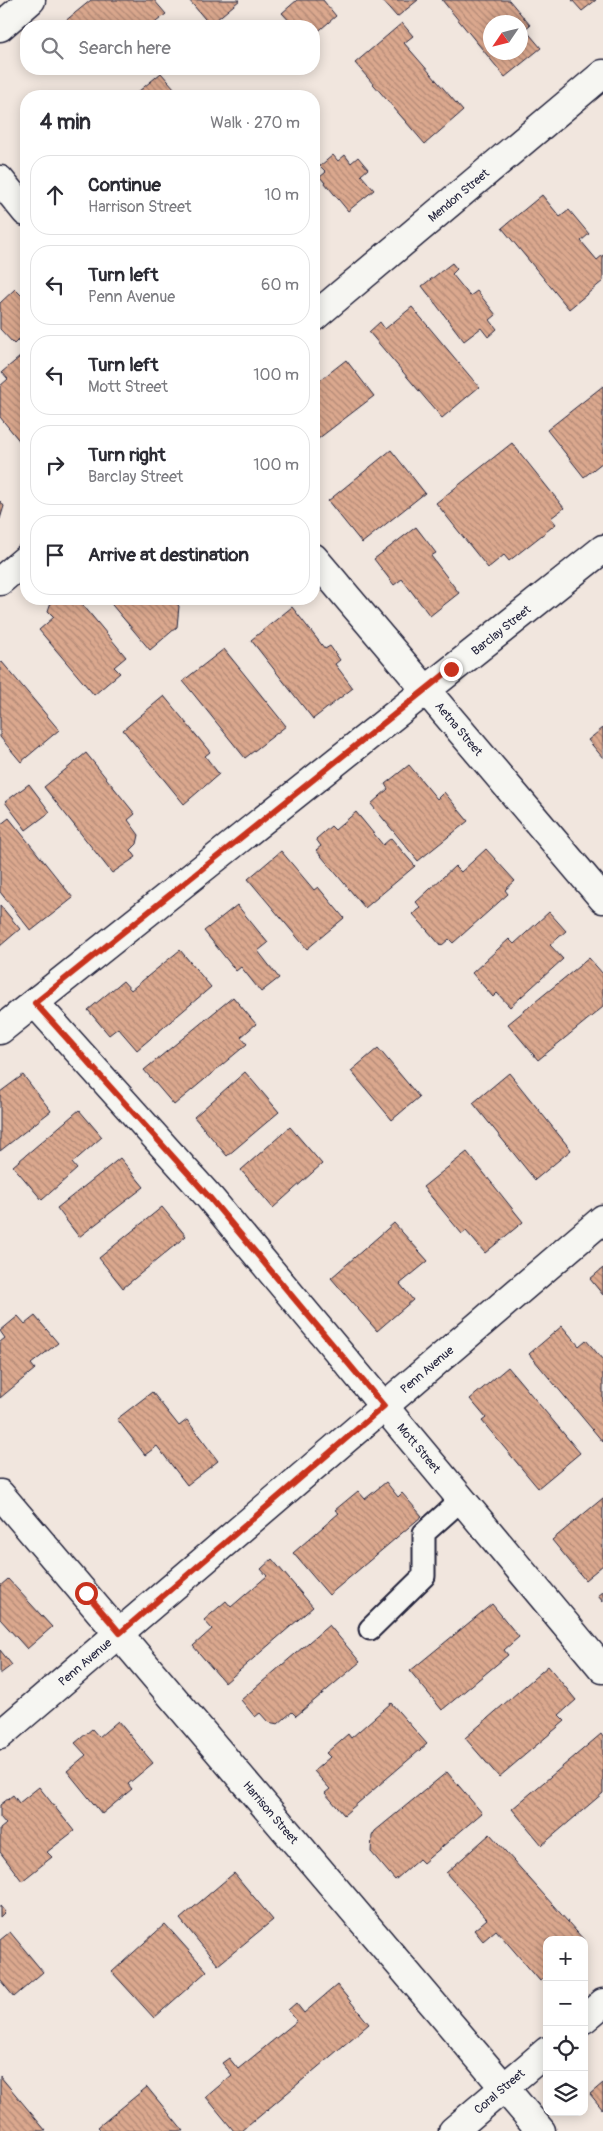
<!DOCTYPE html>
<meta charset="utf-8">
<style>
body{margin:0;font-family:Pangolin,sans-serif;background:#f7f7f7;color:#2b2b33}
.controls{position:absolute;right:15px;bottom:15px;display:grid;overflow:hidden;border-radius:10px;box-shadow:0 2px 12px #0003}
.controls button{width:45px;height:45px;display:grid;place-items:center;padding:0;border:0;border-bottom:1px solid #e1e1e2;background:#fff;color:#2b2b33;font:25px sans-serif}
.compass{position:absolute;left:483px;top:15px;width:45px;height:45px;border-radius:50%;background:#fff;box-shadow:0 2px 12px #0003;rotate:235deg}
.stop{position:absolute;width:15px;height:15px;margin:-11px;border:4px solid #c8321e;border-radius:50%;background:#fff}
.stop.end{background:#c8321e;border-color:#fff;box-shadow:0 1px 5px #0008}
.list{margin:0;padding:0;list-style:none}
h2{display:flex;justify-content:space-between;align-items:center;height:65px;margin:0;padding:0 20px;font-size:21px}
h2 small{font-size:16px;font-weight:400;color:#7c7c81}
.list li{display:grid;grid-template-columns:32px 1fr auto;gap:15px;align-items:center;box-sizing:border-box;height:80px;margin:0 10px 10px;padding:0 10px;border:1px solid #e1e1e2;border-radius:20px}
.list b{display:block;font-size:19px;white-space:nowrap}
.list p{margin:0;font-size:16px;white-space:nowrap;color:#7c7c81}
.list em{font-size:16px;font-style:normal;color:#7c7c81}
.icon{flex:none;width:28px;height:28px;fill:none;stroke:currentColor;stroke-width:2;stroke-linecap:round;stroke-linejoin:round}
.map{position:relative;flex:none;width:603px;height:2131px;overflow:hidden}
.search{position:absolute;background:#fff;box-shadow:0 2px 12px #0003;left:20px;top:20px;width:300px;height:55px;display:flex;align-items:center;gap:12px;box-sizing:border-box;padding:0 18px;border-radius:20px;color:#7c7c81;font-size:19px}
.panel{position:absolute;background:#fff;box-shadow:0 2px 12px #0003;left:20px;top:90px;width:300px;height:515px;border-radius:20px}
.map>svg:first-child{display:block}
</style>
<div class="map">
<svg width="603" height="2131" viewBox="0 0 603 2131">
<defs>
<pattern id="building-back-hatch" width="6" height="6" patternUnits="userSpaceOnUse" patternTransform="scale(1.25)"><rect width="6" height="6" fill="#dba88e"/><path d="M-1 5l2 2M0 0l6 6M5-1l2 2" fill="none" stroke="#b18875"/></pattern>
</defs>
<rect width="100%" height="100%" fill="#f1e6de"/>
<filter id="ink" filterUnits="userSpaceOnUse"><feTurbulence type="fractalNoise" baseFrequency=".02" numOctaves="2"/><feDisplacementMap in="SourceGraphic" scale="10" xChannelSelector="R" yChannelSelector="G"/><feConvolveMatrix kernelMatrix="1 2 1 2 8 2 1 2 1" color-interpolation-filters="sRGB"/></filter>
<g filter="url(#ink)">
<path fill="url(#building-back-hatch)" stroke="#22223b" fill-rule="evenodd" d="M91 0H154L166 14 151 26H68L64 22Z
M189 0H240L210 25Z
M297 0H323L336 16 314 35V26H294L282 13Z
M382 0H418L397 17Z
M442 0H509L530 25 525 29 541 48 505 77ZM490 22H520V52H490Z
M572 0H596L582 11Z
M402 23 413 36 404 43 463 111 425 144 355 63Z
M161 73 181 96H133Z
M333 155 338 161 345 155 351 163 358 157 368 169 361 175 374 190 348 211 320 177 326 172 320 166Z
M542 195 560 217 569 210 589 234 581 241 597 260 603 255V281L569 309 502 228Z
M452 263 457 269 452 274 470 296 477 291 496 315 490 320 497 329 488 337 481 328 464 341 422 286Z
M15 289 26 300V332L14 344 0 329V303Z
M412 307 479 387 442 418 369 332 380 322 385 329Z
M26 352V449L0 417V386L8 379 2 372Z
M346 360 374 396 314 442V385Z
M603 386V462L584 477 547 430Z
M512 443 564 508 551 518 556 524 509 561 504 555 488 568 436 503Z
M391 450 425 493 362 543 328 501Z
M0 501 4 506 0 519Z
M416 527 436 553 431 556 459 593 430 616 402 579 394 585 374 559Z
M52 599H78L126 657 114 667 120 673 94 695 39 630 54 617 48 611Z
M107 599H173L179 606 177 627 150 650Z
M292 607 325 649 330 646 340 660 335 664 353 688 313 719 251 640Z
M224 649 286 726 245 758 183 681Z
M2 662 59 730 21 762 0 737V664Z
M164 696 210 752 205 756 219 774 184 804 123 730Z
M603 728V758L588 740Z
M86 753 135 814 128 820 139 835 137 844 131 850 136 857 112 873 44 787Z
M409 765 437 799 444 792 468 821 418 861 371 804 388 789 385 784Z
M29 784 50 812 26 830 5 802Z
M356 812 383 845 391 838 415 866 365 908 316 850 321 846 316 839 331 826 335 830Z
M9 818 73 898 31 931 0 892V825Z
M486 849 515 881 505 890 508 894 453 943 449 939 441 946 413 914 421 908 416 902 455 866 461 872Z
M281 851 314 890 318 887 344 918 307 949 248 879Z
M0 905 20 929 0 946Z
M237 905 268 943 258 951 279 978 261 992 241 967 236 971 204 931Z
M549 912 566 931 550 945 563 959 510 1007 497 993 493 997 472 973 509 939 514 944Z
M180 950 211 987 137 1050 118 1028 109 1035 88 1010 123 981 131 990Z
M589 958 603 974V1007L538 1060 508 1024Z
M233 997 256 1024 241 1037 247 1044 174 1105 144 1070Z
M378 1048 419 1097 392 1120 351 1071Z
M245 1072 279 1112 227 1156 194 1117Z
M509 1073 571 1150 535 1180 473 1103Z
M23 1075 51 1111 0 1151V1092Z
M79 1110 102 1137 72 1163 77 1169 42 1200 13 1166Z
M290 1127 322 1164 273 1208 241 1170Z
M467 1152 523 1222 485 1253 466 1231 462 1234 423 1187Z
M120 1158 144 1187 79 1237 57 1208Z
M162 1207 186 1236 123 1288 99 1258Z
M394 1223 428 1261 400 1284 413 1300 377 1331 331 1278Z
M603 1268V1295L590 1279Z
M18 1316 25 1324 35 1316 58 1343 31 1364 35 1369 0 1398V1342L5 1338 0 1331Z
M562 1326 579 1346 586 1340 603 1360V1442L529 1354Z
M508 1367 580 1453 538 1488 482 1421 486 1418 470 1399Z
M152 1392 179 1426 187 1420 218 1461 187 1485 157 1446 145 1455 117 1419Z
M386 1482 398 1497 402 1493 422 1516 329 1595 293 1553 339 1513 335 1510 358 1491 365 1499Z
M603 1498V1565L585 1580 552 1540Z
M272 1559 313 1607 225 1683 193 1646 212 1629 204 1620 226 1601 231 1607 267 1576 261 1569Z
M8 1579 52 1627 27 1649 0 1619V1586Z
M603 1592V1602L598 1596Z
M492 1604 519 1637 504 1650 508 1655 442 1710 410 1671Z
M329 1625 360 1662 296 1716 292 1712 278 1724 268 1722 260 1713 255 1717 241 1700Z
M0 1650 12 1665 0 1674Z
M548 1666 576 1700 559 1715 565 1721 499 1777 465 1738Z
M391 1703 427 1744 344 1815 325 1793 330 1789 314 1771 330 1757 326 1753 348 1734 351 1738Z
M118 1721 153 1763 128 1784 132 1789 102 1814 67 1771 86 1755 75 1743 92 1729 99 1737Z
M601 1734 603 1737V1793L542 1845 512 1809Z
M447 1772 482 1813 423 1863 419 1859 395 1880 371 1852 372 1836 375 1831Z
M39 1787 74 1831 47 1852 52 1857 22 1881 0 1852V1829L6 1824 0 1817V1805L13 1795 19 1803Z
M490 1834 584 1940H547V1976L540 1981 496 1930 483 1941 474 1930 487 1919 446 1873Z
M234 1873 273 1920 218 1965 180 1919Z
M0 1906 5 1912 0 1917Z
M165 1924 207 1971 154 2018 112 1972Z
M10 1932 43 1972 14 1997 0 1980V1940Z
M337 1985 369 2024 242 2131H234L206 2097 232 2075 222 2063 229 2058 238 2069 297 2021 288 2010 296 2003 304 2013Z
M0 2076 46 2131H0Z
M603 2083V2110L590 2094Z
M147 2087 183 2131H102L98 2127Z"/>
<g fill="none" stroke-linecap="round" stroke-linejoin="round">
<g stroke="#22223b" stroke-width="25">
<path id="lane" d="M370 1629 424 1576V1533L462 1499"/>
</g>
<g stroke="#22223b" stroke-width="31">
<g id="street">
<path d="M0 27 31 0"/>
<path d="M0 180 26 212"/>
<path id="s1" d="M314 317 603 74"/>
<path id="s2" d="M314 558 603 899"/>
<path d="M0 581 26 559"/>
<path id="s3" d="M35 1003 210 1198 603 1669"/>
<path id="s4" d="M0 1030 603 549"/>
<path id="s5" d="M0 1494 541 2131"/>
<path id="s6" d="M0 1735 603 1219"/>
<path d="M584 2019 603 2003"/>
<path id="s7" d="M453 2131 547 2051"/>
</g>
</g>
<use href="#lane" stroke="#f6f6f2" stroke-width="21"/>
<use href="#street" stroke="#f6f6f2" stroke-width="28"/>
</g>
</g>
<g fill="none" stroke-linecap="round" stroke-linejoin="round" filter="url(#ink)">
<path stroke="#c8321e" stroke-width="6" d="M86 1593 120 1633 384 1406 210 1198 35 1003 451 669"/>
</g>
<g text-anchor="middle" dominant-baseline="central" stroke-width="5" stroke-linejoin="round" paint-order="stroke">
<g font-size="12" fill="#22223b" stroke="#f6f6f2">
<text stroke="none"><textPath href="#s1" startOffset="189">Mendon Street</textPath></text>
<text stroke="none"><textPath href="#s4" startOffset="641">Barclay Street</textPath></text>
<text stroke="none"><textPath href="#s2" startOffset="224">Aetna Street</textPath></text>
<text stroke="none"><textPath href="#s6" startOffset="562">Penn Avenue</textPath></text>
<text stroke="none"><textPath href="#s3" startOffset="588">Mott Street</textPath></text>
<text stroke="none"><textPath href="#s6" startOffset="112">Penn Avenue</textPath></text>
<text stroke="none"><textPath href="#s5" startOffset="418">Harrison Street</textPath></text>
<text stroke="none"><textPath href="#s7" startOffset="61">Coral Street</textPath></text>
</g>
</g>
</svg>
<div class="controls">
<button>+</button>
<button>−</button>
<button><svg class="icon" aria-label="locate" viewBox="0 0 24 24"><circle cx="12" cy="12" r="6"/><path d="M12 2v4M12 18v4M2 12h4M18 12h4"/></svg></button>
<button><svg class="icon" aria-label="layers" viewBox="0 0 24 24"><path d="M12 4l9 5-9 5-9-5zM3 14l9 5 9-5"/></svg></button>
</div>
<svg class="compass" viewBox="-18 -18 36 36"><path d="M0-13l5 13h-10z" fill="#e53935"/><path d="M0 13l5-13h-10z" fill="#7c7c81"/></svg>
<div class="stop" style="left:86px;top:1593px"></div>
<div class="stop end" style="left:451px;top:669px"></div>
<div class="search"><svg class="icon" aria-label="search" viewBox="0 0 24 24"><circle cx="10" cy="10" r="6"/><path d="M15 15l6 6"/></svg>Search here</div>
<section class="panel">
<h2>4 min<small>Walk · 270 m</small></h2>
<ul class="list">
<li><svg class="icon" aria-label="ahead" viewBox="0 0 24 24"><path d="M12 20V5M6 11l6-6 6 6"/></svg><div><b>Continue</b><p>Harrison Street</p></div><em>10 m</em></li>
<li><svg class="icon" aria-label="left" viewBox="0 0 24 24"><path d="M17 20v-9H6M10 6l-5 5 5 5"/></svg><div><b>Turn left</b><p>Penn Avenue</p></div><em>60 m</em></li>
<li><svg class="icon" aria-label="left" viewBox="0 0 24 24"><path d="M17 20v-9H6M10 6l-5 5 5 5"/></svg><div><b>Turn left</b><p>Mott Street</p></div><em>100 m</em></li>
<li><svg class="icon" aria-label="right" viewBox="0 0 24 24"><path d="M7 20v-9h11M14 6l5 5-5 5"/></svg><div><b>Turn right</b><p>Barclay Street</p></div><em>100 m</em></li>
<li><svg class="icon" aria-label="arrive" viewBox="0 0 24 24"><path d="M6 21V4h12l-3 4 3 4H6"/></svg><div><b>Arrive at destination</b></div></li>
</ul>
</section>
</div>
